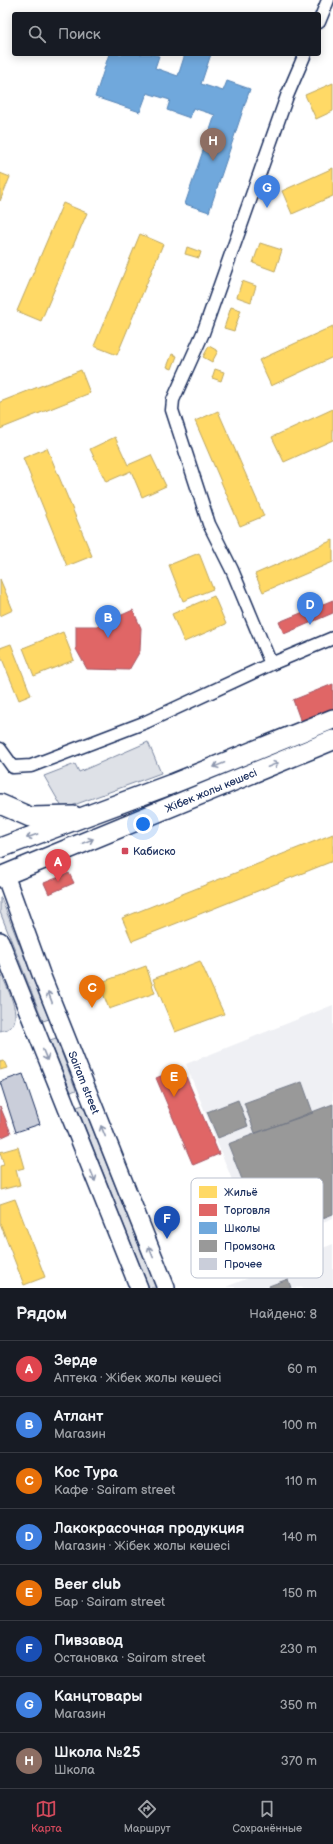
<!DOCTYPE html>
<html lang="ru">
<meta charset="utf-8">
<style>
body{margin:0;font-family:"Balsamiq Sans",sans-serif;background:#242831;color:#f1f3f6}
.you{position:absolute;left:143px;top:824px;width:14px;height:14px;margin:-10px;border:3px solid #fff;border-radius:50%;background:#1a73e8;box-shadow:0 0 0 6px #1a73e833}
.badge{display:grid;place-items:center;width:26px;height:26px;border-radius:50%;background:#d1495b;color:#fff;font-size:13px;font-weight:700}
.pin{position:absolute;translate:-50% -33px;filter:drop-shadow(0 1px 2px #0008)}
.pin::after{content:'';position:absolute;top:21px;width:14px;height:12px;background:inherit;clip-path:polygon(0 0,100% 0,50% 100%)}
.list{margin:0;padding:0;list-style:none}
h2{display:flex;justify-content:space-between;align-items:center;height:52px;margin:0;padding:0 16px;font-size:17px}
h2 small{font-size:13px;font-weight:400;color:#9ea1a6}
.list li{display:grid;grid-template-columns:26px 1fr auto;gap:12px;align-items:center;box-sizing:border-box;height:56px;padding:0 16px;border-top:1px solid #363941}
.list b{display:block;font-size:15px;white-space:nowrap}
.list p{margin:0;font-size:13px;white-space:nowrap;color:#9ea1a6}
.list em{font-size:13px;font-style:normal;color:#9ea1a6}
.icon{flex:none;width:22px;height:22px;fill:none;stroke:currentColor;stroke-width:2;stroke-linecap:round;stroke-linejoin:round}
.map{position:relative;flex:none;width:333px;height:1288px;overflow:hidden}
.search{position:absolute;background:#171b24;box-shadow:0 2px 10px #0003;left:12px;right:12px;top:12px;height:44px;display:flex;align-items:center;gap:10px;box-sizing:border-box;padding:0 14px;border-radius:4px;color:#9ea1a6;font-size:15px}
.sheet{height:500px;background:#171b24}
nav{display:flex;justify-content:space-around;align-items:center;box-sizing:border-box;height:56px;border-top:1px solid #363941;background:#171b24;font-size:11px;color:#9ea1a6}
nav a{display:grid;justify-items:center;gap:2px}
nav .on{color:#d1495b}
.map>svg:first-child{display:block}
</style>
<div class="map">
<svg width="333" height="1288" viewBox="0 0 333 1288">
<rect width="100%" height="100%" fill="#fff"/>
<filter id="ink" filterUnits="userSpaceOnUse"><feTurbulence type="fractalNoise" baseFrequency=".025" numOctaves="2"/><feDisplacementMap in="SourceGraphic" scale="8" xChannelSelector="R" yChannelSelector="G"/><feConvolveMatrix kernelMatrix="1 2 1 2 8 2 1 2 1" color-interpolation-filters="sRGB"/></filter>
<g filter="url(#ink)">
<path fill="#eff0f4" d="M333 1005V1218L259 1248 186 1064Z
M333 1244V1288L226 1287Z"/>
<path fill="#dee1e7" stroke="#7c88a2" d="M148 742 161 773 63 809 44 776 75 764 79 772Z
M0 898H1L49 1019 43 1021 0 912Z
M0 971C5 984 25 1019 9 1028 7 1030 3 1030 0 1031Z
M56 1038 76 1090 71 1092 50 1040Z
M83 1105 156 1288H149L77 1107Z"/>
<path fill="#ffd966" stroke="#bba664" d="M333 83V111L316 119 305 95Z
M333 168V196L292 214 282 191Z
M0 173 10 177 0 201Z
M63 203 87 213 41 321 17 311Z
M140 234 163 244 117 355 94 346Z
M260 243 282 250 275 271 253 263Z
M187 247 201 252 199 258 185 254Z
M242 281 256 286 251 302 237 297Z
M231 307 241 310 234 331 224 328Z
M333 326V357L271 386 259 360Z
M209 346 218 351 212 362 203 357Z
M172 354 177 356 172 369 167 367Z
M215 369 224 372 221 381 212 378Z
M81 370 90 393 0 429V402Z
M333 409V440L284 462 272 437Z
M218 411 264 516 240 526 195 421Z
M115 437 128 465 151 455 166 486 142 497 131 471 106 482 90 449Z
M47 448 92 556 67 566 23 458Z
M333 540V562L263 592 255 574Z
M199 553 213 589 183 601 169 565Z
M0 579 13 610 0 616Z
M214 596 226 624 184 642 172 614Z
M63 632 74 660 34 676 23 648Z
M11 644 31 695 19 700 0 654V648Z
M333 834V861L132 941 122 918Z
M200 961 224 1014 175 1032 153 979Z
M146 966 155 993 109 1009 99 983Z
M4 1061 7 1068 0 1070V1062Z
M18 1147 24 1168 16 1170 20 1185 0 1190V1166L4 1165 0 1152Z
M15 1199 45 1277 24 1285 0 1223V1204Z"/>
<path fill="#e06666" stroke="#a55664" d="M333 600V613L284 634 279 622Z
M133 610 141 628 140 651 129 670 87 669 76 649V626H97Z
M333 684V709L301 722 293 700Z
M69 873 74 883 49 894 44 883Z
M182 1067 219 1154 193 1165 156 1078Z
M0 1106 11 1133 0 1138Z"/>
<path fill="#6fa8dc" stroke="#5684b6" d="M109 54H151L159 56 155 68 178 76 185 54H211L201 84 223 91 227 81 250 89 209 212 185 204 215 115 193 108 190 118 167 110 170 100 147 93 140 112 95 97Z"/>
<path fill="#999" stroke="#737987" d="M302 1082 313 1113 255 1133 244 1103Z
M238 1100 248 1126 218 1138 207 1112Z
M333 1104V1214L266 1240 228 1144Z
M288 1279 291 1288H270L269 1286Z"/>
<path fill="#caceda" stroke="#1b2f5e" d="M23 1074 40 1124 16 1132 0 1082Z"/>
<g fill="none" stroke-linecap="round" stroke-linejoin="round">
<g stroke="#1b2f5e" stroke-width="15">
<path id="minor" d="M319 22 328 0
M271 664 232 570 209 524 172 410 173 400 203 333 287 96 305 54
M0 749 13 767 31 766 146 722 271 664 333 638"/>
</g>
<g stroke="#1b2f5e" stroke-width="20">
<g id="secondary">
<path id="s1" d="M5 875 41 974 166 1288"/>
<path d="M0 941 139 1288"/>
</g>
</g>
<g stroke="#1b2f5e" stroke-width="22">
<g id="primary">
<path d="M0 804 30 817 74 816"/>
<path d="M0 848 172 784 333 719"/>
<path id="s2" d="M0 877 333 740"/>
</g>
</g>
<use href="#minor" stroke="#fff" stroke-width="12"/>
<use href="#secondary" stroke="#fff" stroke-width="17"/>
<use href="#primary" stroke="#fff" stroke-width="19"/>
</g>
<defs><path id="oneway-shaft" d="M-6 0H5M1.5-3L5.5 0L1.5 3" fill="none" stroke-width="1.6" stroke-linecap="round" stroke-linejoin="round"/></defs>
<g stroke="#8d97ae">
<use href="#oneway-shaft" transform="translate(219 765) rotate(158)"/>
<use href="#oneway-shaft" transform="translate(273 765) rotate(-22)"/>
<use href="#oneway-shaft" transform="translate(32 836) rotate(160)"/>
<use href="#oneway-shaft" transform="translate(88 841) rotate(-22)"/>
<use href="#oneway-shaft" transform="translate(50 997) rotate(-111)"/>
<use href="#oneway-shaft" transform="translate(45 1055) rotate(68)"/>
<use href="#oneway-shaft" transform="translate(103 1131) rotate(-112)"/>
<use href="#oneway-shaft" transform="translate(93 1176) rotate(68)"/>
<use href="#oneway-shaft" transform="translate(151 1252) rotate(-112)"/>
</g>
</g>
<rect fill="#d1495b" stroke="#fff" stroke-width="1.5" x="121" y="847" width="8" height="8" rx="2"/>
<g text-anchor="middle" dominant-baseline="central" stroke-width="4" stroke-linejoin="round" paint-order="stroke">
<g font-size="11" fill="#1b2f5e" stroke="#fff">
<text stroke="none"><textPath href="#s2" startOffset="228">Жібек жолы көшесі</textPath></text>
<text stroke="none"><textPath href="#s1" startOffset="222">Sairam street</textPath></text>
</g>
<g font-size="11" fill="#1b2f5e" stroke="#fff" text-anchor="start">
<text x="133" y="851">Кабиско</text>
</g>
</g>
<rect x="191" y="1178" width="132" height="100" rx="6" fill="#fff" stroke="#bbc1cf" stroke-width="1"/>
<rect x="199" y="1186" width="18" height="12" fill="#ffd966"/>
<rect x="199" y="1204" width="18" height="12" fill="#e06666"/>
<rect x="199" y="1222" width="18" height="12" fill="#6fa8dc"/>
<rect x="199" y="1240" width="18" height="12" fill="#999"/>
<rect x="199" y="1258" width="18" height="12" fill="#caceda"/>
<g font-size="11" fill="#1b2f5e">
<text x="224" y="1196">Жильё</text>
<text x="224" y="1214">Торговля</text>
<text x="224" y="1232">Школы</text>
<text x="224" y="1250">Промзона</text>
<text x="224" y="1268">Прочее</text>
</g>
</svg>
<div class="you"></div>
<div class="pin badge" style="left:58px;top:882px;background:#e0444e">A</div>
<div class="pin badge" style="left:108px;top:638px;background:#3f7fe0">B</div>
<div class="pin badge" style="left:92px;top:1008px;background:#e8710a">C</div>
<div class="pin badge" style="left:310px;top:625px;background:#3f7fe0">D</div>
<div class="pin badge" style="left:174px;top:1097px;background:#e8710a">E</div>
<div class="pin badge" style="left:167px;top:1239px;background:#1a4fb4">F</div>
<div class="pin badge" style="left:267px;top:208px;background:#3f7fe0">G</div>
<div class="pin badge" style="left:213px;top:161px;background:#8d6e63">H</div>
<div class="search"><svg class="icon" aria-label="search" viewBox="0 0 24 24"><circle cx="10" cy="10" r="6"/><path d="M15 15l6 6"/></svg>Поиск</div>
</div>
<section class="sheet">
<h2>Рядом<small>Найдено: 8</small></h2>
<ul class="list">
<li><span class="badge" style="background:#e0444e">A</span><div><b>Зерде</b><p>Аптека · Жібек жолы көшесі</p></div><em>60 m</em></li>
<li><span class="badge" style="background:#3f7fe0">B</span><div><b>Атлант</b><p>Магазин</p></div><em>100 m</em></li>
<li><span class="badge" style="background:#e8710a">C</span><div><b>Кос Тура</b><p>Кафе · Sairam street</p></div><em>110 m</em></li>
<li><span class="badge" style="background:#3f7fe0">D</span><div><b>Лакокрасочная продукция</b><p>Магазин · Жібек жолы көшесі</p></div><em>140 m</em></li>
<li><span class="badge" style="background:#e8710a">E</span><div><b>Beer club</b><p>Бар · Sairam street</p></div><em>150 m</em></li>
<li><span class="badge" style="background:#1a4fb4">F</span><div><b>Пивзавод</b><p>Остановка · Sairam street</p></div><em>230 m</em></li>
<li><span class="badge" style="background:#3f7fe0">G</span><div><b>Канцтовары</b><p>Магазин</p></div><em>350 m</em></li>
<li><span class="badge" style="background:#8d6e63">H</span><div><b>Школа №25</b><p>Школа</p></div><em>370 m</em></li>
</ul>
</section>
<nav>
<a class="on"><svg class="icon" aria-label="map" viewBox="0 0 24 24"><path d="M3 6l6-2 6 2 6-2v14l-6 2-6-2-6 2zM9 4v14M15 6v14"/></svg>Карта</a>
<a><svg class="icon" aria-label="directions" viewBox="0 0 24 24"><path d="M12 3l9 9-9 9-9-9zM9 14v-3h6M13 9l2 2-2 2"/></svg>Маршрут</a>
<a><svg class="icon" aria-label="saved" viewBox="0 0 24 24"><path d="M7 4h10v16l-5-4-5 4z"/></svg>Сохранённые</a>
</nav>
